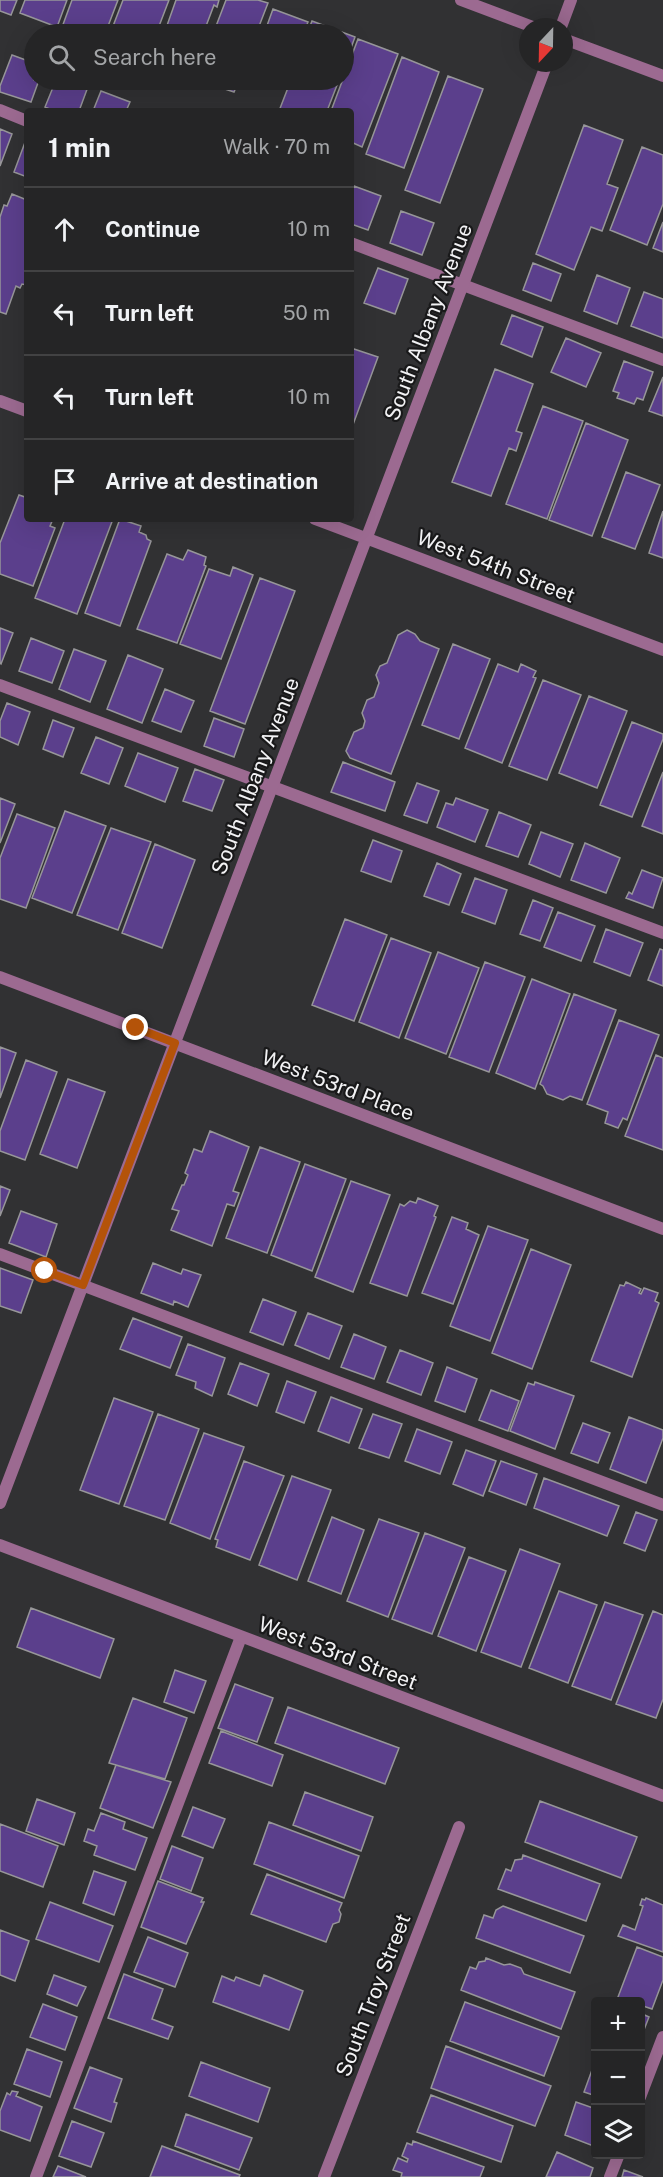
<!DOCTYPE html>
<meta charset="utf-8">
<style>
body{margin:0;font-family:"Public Sans",sans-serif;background:#2d2d2e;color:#f1f3f6}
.controls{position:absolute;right:18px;bottom:18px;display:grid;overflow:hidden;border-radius:6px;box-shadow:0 6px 24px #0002}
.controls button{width:54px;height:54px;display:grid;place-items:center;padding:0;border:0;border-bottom:2px solid #424243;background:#252526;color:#f1f3f6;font:30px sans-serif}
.compass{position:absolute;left:519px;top:18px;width:54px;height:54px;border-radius:50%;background:#252526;box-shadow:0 6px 24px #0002;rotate:202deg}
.stop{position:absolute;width:18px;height:18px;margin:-14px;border:4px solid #b45309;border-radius:50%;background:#fff}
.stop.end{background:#b45309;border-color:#fff;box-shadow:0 2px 6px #0008}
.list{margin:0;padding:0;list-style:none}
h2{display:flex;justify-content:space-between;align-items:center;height:78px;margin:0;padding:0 24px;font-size:26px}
h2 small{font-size:20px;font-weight:400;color:#a3a5a7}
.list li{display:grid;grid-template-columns:39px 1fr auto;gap:18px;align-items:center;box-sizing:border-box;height:84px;padding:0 24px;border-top:2px solid #424243}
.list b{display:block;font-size:22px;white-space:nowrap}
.list em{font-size:20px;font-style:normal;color:#a3a5a7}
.icon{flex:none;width:33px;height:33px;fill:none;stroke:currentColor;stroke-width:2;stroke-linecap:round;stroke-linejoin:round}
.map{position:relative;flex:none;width:663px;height:2177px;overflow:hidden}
.search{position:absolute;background:#252526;box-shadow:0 6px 24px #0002;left:24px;top:24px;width:330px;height:66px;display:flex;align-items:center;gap:15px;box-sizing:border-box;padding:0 21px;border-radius:33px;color:#a3a5a7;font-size:22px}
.panel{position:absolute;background:#252526;box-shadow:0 6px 24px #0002;left:24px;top:108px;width:330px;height:414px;border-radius:6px}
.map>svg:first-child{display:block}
</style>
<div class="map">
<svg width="663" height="2177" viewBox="0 0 663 2177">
<rect width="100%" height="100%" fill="#313133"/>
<path fill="#5b3f8c" stroke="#979699" stroke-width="1.5" d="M0 0H17L11 15 0 11Z
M25 0H67L57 27 20 13Z
M72 0H118L105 34H74L61 30Z
M123 0H169L156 34H110Z
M176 0H219L217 7 214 5 203 34H164Z
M226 0H258L268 3 256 34H213Z
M273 9 308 22 303 34H264Z
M312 21 355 37 344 67V34H307Z
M358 39 398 54 362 147 351 142V111H331Z
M12 55 34 63V80H39L31 102 0 92V86Z
M402 57 439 72 404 168 366 154Z
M448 76 483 89 440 203 405 190Z
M56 80H77L89 84 79 111H54L45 107Z
M198 80H239L234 92Z
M291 80H339L327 111H279Z
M101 91 130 102 126 111H93Z
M584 125 623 140 607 184 618 188 602 231 591 227 574 270 536 254Z
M0 129 12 134 0 166Z
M27 137V177L14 172Z
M642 147 663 155V204L647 245 610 230Z
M354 186 381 196 368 230 351 224V194Z
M12 194 27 200V285L22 284 20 288 16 286 6 314 0 312V217L4 205 7 206Z
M401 211 434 223 422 255 390 243Z
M663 222V252L653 248Z
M533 263 561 274 551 301 523 290Z
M378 268 408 279 395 314 364 303Z
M597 275 630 288 617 324 584 311Z
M644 292 663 299V338L631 326Z
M512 315 543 327 532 357 501 344Z
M566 338 601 353 586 387 551 372Z
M351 348 378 357 351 430Z
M624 361 653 372 643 400 637 398 634 404 617 398 619 393 613 391Z
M495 369 533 384 516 431 522 433 516 451 509 448 491 496 452 482Z
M663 377V416L649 411Z
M543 406 583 421 547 519 506 504Z
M586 423 628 440 592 536 549 520Z
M626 472 660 485 635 549 602 537Z
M27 493V519H53L50 526 55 528 33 586 0 574V543L19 495 25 497Z
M663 511V558L649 553Z
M65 519H113L77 614 35 598Z
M120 519 141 526 139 532 146 535 147 539 151 541 120 626 85 613Z
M188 550 206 557 204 565 206 566 177 643 137 629 167 554 183 560Z
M233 567 253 575 221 659 180 644 209 569 230 576Z
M260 578 295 591 245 724 210 711Z
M0 628 13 633 1 664 0 663Z
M407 630 415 634 420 641 439 649 391 774 350 758 346 751 354 732 363 728 365 721 362 713 367 700 374 697 379 683 376 675 380 666 387 663 398 635Z
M31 638 64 651 52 683 19 671Z
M453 644 490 659 459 739 422 725Z
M74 649 106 661 90 702 59 689Z
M128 655 163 669 142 723 107 709Z
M498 664 518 672 521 664 536 671 533 677 536 678 502 763 465 748Z
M543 680 581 695 547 780 509 766Z
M165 689 194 701 181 732 152 721Z
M589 696 627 711 597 788 559 773Z
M7 703 30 712 18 745 0 737V721Z
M214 718 244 729 234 757 204 746Z
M53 720 74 728 63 757 43 749Z
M632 722 663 734V739L632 817 600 805Z
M96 737 123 748 109 784 81 773Z
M138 753 178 768 165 802 125 786Z
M343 762 395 782 385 811 331 792Z
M195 769 224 780 212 811 183 801Z
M663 772V834L642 826Z
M417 783 439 791 427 823 404 815Z
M0 798 15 804 0 843Z
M456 798 488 810 475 842 437 827 446 803 453 805Z
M65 811 106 826 72 913 32 898Z
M499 812 531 825 518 857 486 846Z
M17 814 55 828 26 908 0 899V858Z
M111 828 151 842 118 930 77 915Z
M541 832 573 844 560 877 529 864Z
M373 840 402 851 391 882 361 871Z
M585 843 620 858 606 893 571 880Z
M155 844 195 860 162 948 122 933Z
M437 863 461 874 449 905 424 896Z
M642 870 663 878 653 908 626 898 629 892 632 894Z
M475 878 507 890 495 924 462 912Z
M533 900 553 908 540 941 520 934Z
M558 912 595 926 581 961 544 947Z
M345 919 387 935 354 1021 312 1005Z
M606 929 643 943 630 976 594 962Z
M391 938 431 953 399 1038 359 1022Z
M660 949 663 950V986L648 980Z
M438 952 479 968 446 1054 405 1038Z
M485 962 525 977 489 1072 449 1057Z
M532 979 570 994 535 1089 496 1073Z
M574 994 616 1010 582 1100 570 1096 563 1100 547 1094 543 1086 540 1084Z
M619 1020 659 1035 627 1120 623 1118 618 1128 605 1123 608 1112 587 1104Z
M0 1047 16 1053 0 1098Z
M656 1055 663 1058V1150L625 1136Z
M26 1060 57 1072 25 1160 0 1151V1131Z
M68 1079 105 1092 77 1168 40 1154Z
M210 1131 249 1147 233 1191 239 1193 234 1206 227 1204 212 1246 171 1230 179 1211 172 1209 182 1185H184L188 1175 185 1173 194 1149 202 1152Z
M260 1147 300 1162 267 1253 226 1238Z
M305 1164 346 1179 312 1271 271 1255Z
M351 1181 390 1195 353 1292 315 1277Z
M0 1186 10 1190 0 1216Z
M418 1198 438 1206 434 1216 436 1217 407 1296 370 1283 400 1204 404 1206 410 1201 416 1203Z
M21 1211 57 1224 46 1257 9 1243Z
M452 1217 468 1223 466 1229 479 1235 453 1304 422 1293Z
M488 1226 528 1240 490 1341 450 1326Z
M531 1249 571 1265 532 1369 492 1353Z
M153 1263 181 1274 183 1269 201 1275 188 1307 174 1301 173 1305 141 1293Z
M0 1268 33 1280 21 1313 0 1306Z
M626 1282 641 1289 639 1293 641 1294 644 1288 658 1293 655 1301 659 1303 632 1377 591 1361 620 1285 624 1286Z
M263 1299 296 1312 283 1345 250 1332Z
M308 1313 342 1326 329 1359 295 1345Z
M133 1318 182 1337 170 1368 120 1349Z
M354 1334 386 1347 374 1379 341 1367Z
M188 1344 225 1358 212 1396 195 1388 196 1382 176 1375Z
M400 1350 433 1363 421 1395 387 1382Z
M240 1363 269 1374 257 1406 228 1394Z
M447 1367 477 1379 465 1412 435 1401Z
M287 1381 316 1392 304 1423 276 1412Z
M535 1382 574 1396 555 1449 510 1431 528 1383 534 1385Z
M491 1390 519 1401 508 1431 479 1420Z
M331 1397 362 1409 349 1443 318 1431Z
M114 1398 153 1412 119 1504 80 1490Z
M158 1414 199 1429 165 1520 124 1506Z
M373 1414 402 1424 389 1458 359 1448Z
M629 1417 663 1430V1438L646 1483 610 1469Z
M583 1423 610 1433 598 1463 571 1453Z
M417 1429 452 1442 440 1474 405 1461Z
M204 1433 244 1447 210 1539 170 1523Z
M466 1450 496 1461 483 1496 453 1484Z
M244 1461 284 1476 250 1560 216 1547 218 1540 215 1539Z
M501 1461 537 1474 526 1505 489 1491Z
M292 1476 331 1490 297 1580 259 1565Z
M544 1478 619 1506 607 1536 534 1508Z
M636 1512 657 1520 645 1551 624 1543Z
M332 1517 364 1530 341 1594 308 1581Z
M379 1519 419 1533 388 1617 347 1601Z
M425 1533 465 1548 432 1634 392 1619Z
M520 1549 560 1564 521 1667 481 1652Z
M469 1557 506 1571 476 1651 438 1636Z
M559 1591 597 1605 568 1683 529 1668Z
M605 1602 643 1615 611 1700 572 1686Z
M31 1608 114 1639 100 1678 17 1647Z
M653 1611 663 1615V1699L656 1718 616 1704Z
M175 1670 206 1681 194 1713 164 1702Z
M235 1684 273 1698 257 1742 218 1728Z
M133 1698 187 1718 165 1779 109 1763Z
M288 1707 399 1748 385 1784 275 1743Z
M221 1731 283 1755 272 1786 209 1763Z
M116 1765 171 1782 153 1828 100 1808Z
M305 1792 373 1817 361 1851 293 1825Z
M37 1799 75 1813 64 1845 26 1831Z
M540 1801 637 1837 621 1878 525 1842Z
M193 1807 225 1819 213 1848 182 1836Z
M101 1813 125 1822 123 1829 147 1838 135 1870 94 1855 97 1846 84 1841 88 1829 94 1831Z
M269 1822 359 1856 344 1898 254 1864Z
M0 1824 58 1846 43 1887 0 1871Z
M172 1846 203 1858 191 1891 160 1879Z
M523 1855 600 1884 586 1921 498 1889 506 1869 511 1871 515 1860 522 1859Z
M94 1871 126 1882 114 1915 83 1903Z
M267 1874 342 1903 339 1910 341 1914 339 1922 333 1924 326 1942 251 1914Z
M158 1881 203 1898 201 1902H204L186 1944 141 1927Z
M646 1898 663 1905V1952L618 1936 623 1925 635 1930 643 1906 640 1905 642 1899 645 1900Z
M50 1902 113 1926 99 1962 36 1939Z
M503 1906 584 1936 570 1973 476 1938 484 1915 493 1918 496 1910Z
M0 1930 29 1941 15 1981 0 1975Z
M148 1937 188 1953 175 1987 134 1972Z
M637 1947 663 1957V1980L652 2009 640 2005V2002H632L618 1997Z
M486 1958 504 1965 510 1964 521 1968 524 1974 575 1992 561 2029 461 1990 470 1967 476 1969 479 1962 485 1961Z
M124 1974 163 1989 152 2019 173 2027 168 2039 108 2018Z
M54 1975 86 1987 77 2006 47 1994Z
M264 1975 303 1991 289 2030 213 2002 222 1976 234 1981 236 1977 260 1986Z
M465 2002 559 2037 544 2076 450 2041Z
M43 2004 77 2017 65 2050 30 2037Z
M640 2013 649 2017 640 2040Z
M446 2046 551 2086 535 2126 431 2088Z
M27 2049 62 2062 50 2097 14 2084Z
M596 2059V2096L584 2092Z
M201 2062 270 2088 258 2122 189 2096Z
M90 2067 122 2079 114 2102 117 2103 111 2122 74 2108Z
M12 2091 18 2092 16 2096 42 2107 30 2141 0 2130V2111L7 2093 10 2095Z
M431 2095 513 2126 501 2162 417 2132Z
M576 2102 596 2109V2147L565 2135Z
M186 2114 252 2138 239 2170 175 2146Z
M72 2121 104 2133 91 2167 59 2156Z
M413 2141 484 2167 480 2177H401L402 2173 393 2170 398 2158 407 2162 408 2159 402 2156 407 2143 412 2145Z
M162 2146 240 2175 239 2177H150Z
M557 2152 593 2168 590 2177H546Z
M58 2166 86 2177H53Z
M624 2170 643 2177H622Z"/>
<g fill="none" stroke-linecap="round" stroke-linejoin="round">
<path stroke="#9c6a91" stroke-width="12" d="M0 110 27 121
M351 243 663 360
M0 685 663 933
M0 1254 663 1505
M640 2097 663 2037
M36 2177 241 1637
M610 2177 619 2154"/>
<path stroke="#9c6a91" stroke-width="12" d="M461 0 533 27
M561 27 571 0
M564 39 663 76
M0 401 27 411
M315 519 663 650
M0 977 663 1229
M0 1503 547 63
M0 1545 663 1796
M324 2177 459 1827"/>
</g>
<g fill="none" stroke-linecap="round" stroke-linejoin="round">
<path stroke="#b45309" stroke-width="8" d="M45 1271 83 1285 175 1043 136 1028"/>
</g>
<g text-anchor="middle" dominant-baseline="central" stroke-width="4.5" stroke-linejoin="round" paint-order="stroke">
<g font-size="21" fill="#f2f2f4" stroke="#19191a">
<text transform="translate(428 322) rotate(-69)">South Albany Avenue</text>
<text transform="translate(496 566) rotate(21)">West 54th Street</text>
<text transform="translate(255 776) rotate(-69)">South Albany Avenue</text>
<text transform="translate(338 1085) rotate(21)">West 53rd Place</text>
<text transform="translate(338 1653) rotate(21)">West 53rd Street</text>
<text transform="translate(373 1995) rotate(-69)">South Troy Street</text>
</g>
</g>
</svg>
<div class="controls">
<button>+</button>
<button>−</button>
<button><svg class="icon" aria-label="layers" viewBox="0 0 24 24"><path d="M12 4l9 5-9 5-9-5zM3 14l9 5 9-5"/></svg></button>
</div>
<svg class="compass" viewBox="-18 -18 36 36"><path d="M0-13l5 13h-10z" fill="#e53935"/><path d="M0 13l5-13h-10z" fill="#a3a5a7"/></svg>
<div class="stop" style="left:45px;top:1271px"></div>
<div class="stop end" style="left:136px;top:1028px"></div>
<div class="search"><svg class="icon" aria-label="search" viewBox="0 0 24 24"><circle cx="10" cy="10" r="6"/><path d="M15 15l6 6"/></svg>Search here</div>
<section class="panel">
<h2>1 min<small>Walk · 70 m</small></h2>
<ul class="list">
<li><svg class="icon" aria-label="ahead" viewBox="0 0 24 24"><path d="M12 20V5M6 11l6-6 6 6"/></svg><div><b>Continue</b></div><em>10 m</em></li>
<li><svg class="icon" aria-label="left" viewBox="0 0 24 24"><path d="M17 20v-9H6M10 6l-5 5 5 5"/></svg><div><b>Turn left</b></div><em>50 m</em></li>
<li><svg class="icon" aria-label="left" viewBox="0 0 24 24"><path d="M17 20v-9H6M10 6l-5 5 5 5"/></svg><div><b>Turn left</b></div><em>10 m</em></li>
<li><svg class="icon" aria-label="arrive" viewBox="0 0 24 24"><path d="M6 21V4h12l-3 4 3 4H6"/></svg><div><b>Arrive at destination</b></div></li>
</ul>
</section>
</div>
